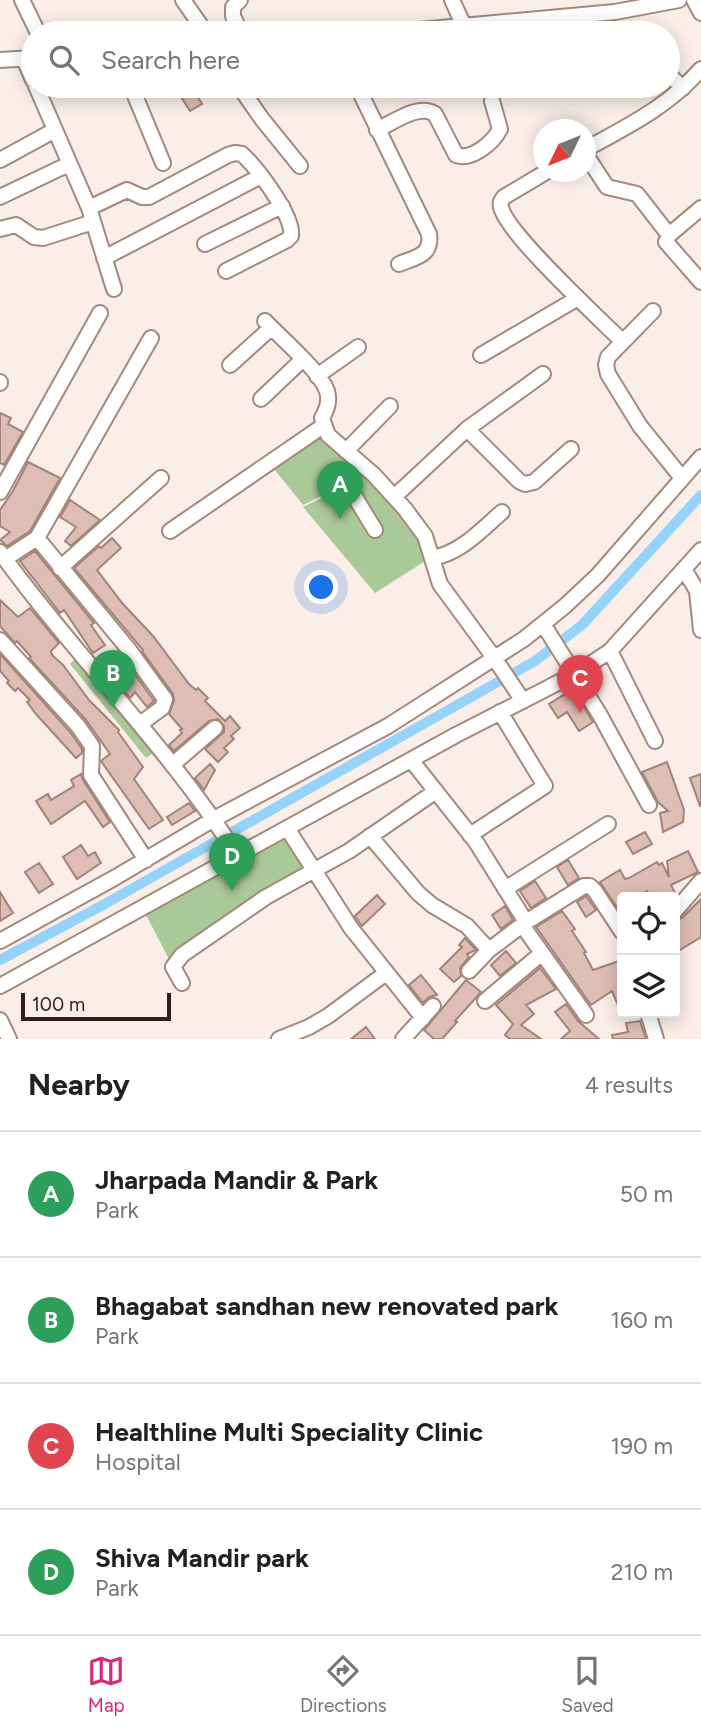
<!DOCTYPE html>
<style>
body{margin:0;font-family:Figtree,sans-serif;background:#f2f2f2;color:#202124}
.controls{position:absolute;right:21px;bottom:21px;display:grid;overflow:hidden;border-radius:7px;box-shadow:0 4px 18px #0003}
.controls button{width:63px;height:63px;display:grid;place-items:center;padding:0;border:0;border-bottom:2px solid #e0e0e0;background:#fff;color:#202124;font:35px sans-serif}
.compass{position:absolute;left:533px;top:119px;width:63px;height:63px;border-radius:50%;background:#fff;box-shadow:0 4px 18px #0003;rotate:227deg}
.scale{position:absolute;left:21px;bottom:18px;width:150px;box-sizing:border-box;padding-left:7px;border:4px solid #2c211b;border-top:0;font-size:19px;line-height:24px;white-space:nowrap;color:#2c211b;-webkit-text-stroke:5px #fbeee8;paint-order:stroke}
.you{position:absolute;left:322px;top:588px;width:24px;height:24px;margin:-18px;border:5px solid #fff;border-radius:50%;background:#1a73e8;box-shadow:0 0 0 10px #1a73e833}
.badge{display:grid;place-items:center;width:46px;height:46px;border-radius:50%;background:#db2777;color:#fff;font-size:23px;font-weight:700}
.pin{position:absolute;translate:-50% -58px;filter:drop-shadow(0 2px 4px #0008)}
.pin::after{content:'';position:absolute;top:37px;width:24px;height:21px;background:inherit;clip-path:polygon(0 0,100% 0,50% 100%)}
.list{margin:0;padding:0;list-style:none}
h2{display:flex;justify-content:space-between;align-items:center;height:91px;margin:0;padding:0 28px;font-size:30px}
h2 small{font-size:23px;font-weight:400;color:#757577}
.list li{display:grid;grid-template-columns:46px 1fr auto;gap:21px;align-items:center;box-sizing:border-box;height:126px;padding:0 28px;border-top:2px solid #e0e0e0}
.list b{display:block;font-size:26px;white-space:nowrap}
.list p{margin:0;font-size:23px;white-space:nowrap;color:#757577}
.list em{font-size:23px;font-style:normal;color:#757577}
.icon{flex:none;width:38px;height:38px;fill:none;stroke:currentColor;stroke-width:2;stroke-linecap:round;stroke-linejoin:round}
.map{position:relative;flex:none;width:701px;height:1039px;overflow:hidden}
.search{position:absolute;background:#fff;box-shadow:0 4px 18px #0003;left:21px;right:21px;top:21px;height:77px;display:flex;align-items:center;gap:18px;box-sizing:border-box;padding:0 24px;border-radius:38px;color:#757577;font-size:26px}
.sheet{height:595px;background:#fff}
nav{display:flex;justify-content:space-around;align-items:center;box-sizing:border-box;height:98px;border-top:2px solid #e0e0e0;background:#fff;font-size:19px;color:#757577}
nav a{display:grid;justify-items:center;gap:4px}
nav .on{color:#db2777}
.map>svg:first-child{display:block}
</style>
<div class="map">
<svg width="701" height="1039" viewBox="0 0 701 1039">
<rect width="100%" height="100%" fill="#fbeee8"/>
<path fill="#aac999" d="M323 427 358 463 346 484 303 505 270 464Z
M360 465 423 536 430 558 375 593 303 507 346 486Z
M79 655 156 751 146 758 70 664Z
M287 832 313 871 173 967 144 911Z"/>
<g fill="none" stroke-linecap="round" stroke-linejoin="round">
<path stroke="#95d2fc" stroke-width="10" d="M0 960 103 905 535 661 582 625 701 495"/>
</g>
<path fill="#debdb4" stroke="#a1837a" stroke-width="2" d="M174 86H191L202 104 190 111Z
M0 413 11 418 8 424 23 432 4 465 0 463Z
M28 462 60 478 30 531 7 546 0 540 10 532 0 526V510L13 491Z
M70 500 100 520 71 546 65 541 76 527 60 517Z
M112 538 121 548 97 570 123 604 153 636 189 684 196 690 198 688 208 698 205 701 225 721 230 716 240 728 231 736 234 739 224 748 228 752 218 762 205 749 224 732V726L218 719 209 721 174 751 169 745 182 733 180 730 182 729 169 714 174 701 173 694 142 651 143 650 74 568 99 546 101 548Z
M35 551 94 623 91 625 105 645 93 653 64 610 60 613 20 561Z
M0 600 18 617 30 608 59 643 51 651 52 655 63 665 89 700 119 730 118 732 143 767 134 779 163 820 149 829 101 761 110 754 86 720 29 658 31 657 17 641 15 643 0 626Z
M0 654 70 732 82 749V753L76 758 36 714 27 702 30 700 18 688 15 691 7 683 9 681 0 671Z
M133 672 154 701 147 707 135 692 130 698 120 685Z
M573 689 593 722 579 731 567 712 558 718 549 704Z
M667 762 684 810 683 822 663 832 660 813 668 811 658 802 642 772Z
M210 764 215 770 204 790 195 778Z
M81 774 83 780 110 822 103 827 85 801 51 824 36 801 48 794 51 800 74 786 71 780Z
M701 774V806H700L690 778Z
M189 803 195 811 172 825 167 817Z
M645 832 652 844 633 854 626 842Z
M81 845 88 856 95 852 101 863 77 879 63 857Z
M688 851 698 872 671 885 676 895 674 897H651L647 891 636 897H622V915L600 882 620 870 625 879 629 878 657 862 659 865 662 863 669 877 667 861Z
M568 860 579 878 568 885 557 867Z
M39 863 53 884 39 893 25 872Z
M535 881 546 898 531 908 520 891Z
M0 892 13 913 0 921Z
M377 895 385 904 362 926 355 916Z
M586 896 596 910 586 917 577 902Z
M701 899V937L675 953V920L682 918Z
M505 906 513 920 501 929 492 915Z
M562 911 575 929 572 931 586 952 584 953 593 970 622 960V1015L612 991 591 1005 536 927Z
M465 938 476 950 467 954 469 957 460 968 461 976 454 982 440 969 462 947 459 945Z
M506 951 516 963 500 976 491 965Z
M540 968 556 989 526 1005 534 1014 521 1025 541 1039H510L505 1035 513 1024 496 1005Z
M421 975 437 995 429 997 423 1003 409 985Z
M466 980 481 992 455 1021 457 1022 442 1039H434L424 1030Z
M566 1004 578 1021 599 1039H561L570 1031 555 1012Z
M640 1021 646 1039H613L612 1035 628 1032 626 1023Z
M366 1027 375 1039H351Z"/>
<g fill="none" stroke-linecap="round" stroke-linejoin="round">
<g stroke="#a4897b" stroke-width="18">
<path id="minor" d="M22 0 38 33
M183 0 206 33
M240 0 233 7V16L241 33
M452 0 464 26
M694 0 701 13
M386 33 615 12 679 0
M24 59 33 80
M0 60 33 58
M668 74 683 88
M36 86 89 208 114 289
M131 86 163 163
M239 86 262 119 300 166
M357 86 429 234C432 256 416 257 399 264
M377 130C394 122 419 103 435 114L456 155C471 161 493 143 500 129L492 101
M586 149C628 126 669 106 701 69
M586 155 607 187 637 194 669 235
M0 160 55 130
M546 172 504 197C501 201 500 201 501 207 506 233 600 319 623 342
M0 197 69 164
M89 208 127 190 142 197H149L228 155 235 153 242 154C257 168 294 216 291 236L287 240 226 271
M701 208 669 235 666 242 701 282
M0 229 16 225 34 237 43 238 93 222
M205 244 282 206
M104 258 261 176
M653 311 608 357 606 365 608 374 640 426 682 478
M265 321C281 338 320 371 327 391 330 401 327 409 322 418L328 435 374 475 405 509 425 536 440 584 495 659 523 701
M481 355 578 298
M230 365 271 328
M317 376 358 347
M0 383V382
M261 399 302 360
M467 429 519 481 525 484 534 482 571 449
M346 451 390 406
M359 463 348 477 347 484 375 530
M0 492 100 313
M394 497 467 429 543 374
M170 531 323 426
M37 538 130 651 165 699 162 708 140 724
M0 552C75 656 168 746 237 855
M432 558C461 553 481 530 502 512
M5 559 37 538 151 338
M60 568 161 478
M684 569 697 591 701 630
M543 624 600 715 649 805
M0 640 78 726 92 746 91 775 146 860
M610 651 655 741
M411 760 476 842 526 922
M172 765 215 728
M287 828 351 928 423 1018
M470 835 545 786 500 712
M370 836 418 893 432 905 467 926 489 950
M505 889 608 824
M675 911 701 881
M522 925 586 1015
M0 941 116 877 214 819 388 726 524 639 565 606 598 575 701 457
M469 971 489 950 526 922 584 886H590L595 891 622 932
M182 983 173 967 182 955 266 897 349 851 436 791
M0 986 456 735 575 674 610 651 701 550
M485 1001 542 953
M648 1013 656 1039
M0 1020 9 1039
M279 1039 309 1027 328 1016 386 973
M403 1039 433 1006"/>
</g>
<use href="#minor" stroke="#fff" stroke-width="14"/>
</g>
</svg>
<div class="controls">
<button><svg class="icon" aria-label="locate" viewBox="0 0 24 24"><circle cx="12" cy="12" r="6"/><path d="M12 2v4M12 18v4M2 12h4M18 12h4"/></svg></button>
<button><svg class="icon" aria-label="layers" viewBox="0 0 24 24"><path d="M12 4l9 5-9 5-9-5zM3 14l9 5 9-5"/></svg></button>
</div>
<svg class="compass" viewBox="-18 -18 36 36"><path d="M0-13l5 13h-10z" fill="#e53935"/><path d="M0 13l5-13h-10z" fill="#757577"/></svg>
<div class="scale">100 m</div>
<div class="you"></div>
<div class="pin badge" style="left:340px;top:519px;background:#2e9e5b">A</div>
<div class="pin badge" style="left:113px;top:708px;background:#2e9e5b">B</div>
<div class="pin badge" style="left:580px;top:713px;background:#e0444e">C</div>
<div class="pin badge" style="left:232px;top:891px;background:#2e9e5b">D</div>
<div class="search"><svg class="icon" aria-label="search" viewBox="0 0 24 24"><circle cx="10" cy="10" r="6"/><path d="M15 15l6 6"/></svg>Search here</div>
</div>
<section class="sheet">
<h2>Nearby<small>4 results</small></h2>
<ul class="list">
<li><span class="badge" style="background:#2e9e5b">A</span><div><b>Jharpada Mandir &amp; Park</b><p>Park</p></div><em>50 m</em></li>
<li><span class="badge" style="background:#2e9e5b">B</span><div><b>Bhagabat sandhan new renovated park</b><p>Park</p></div><em>160 m</em></li>
<li><span class="badge" style="background:#e0444e">C</span><div><b>Healthline Multi Speciality Clinic</b><p>Hospital</p></div><em>190 m</em></li>
<li><span class="badge" style="background:#2e9e5b">D</span><div><b>Shiva Mandir park</b><p>Park</p></div><em>210 m</em></li>
</ul>
</section>
<nav>
<a class="on"><svg class="icon" aria-label="map" viewBox="0 0 24 24"><path d="M3 6l6-2 6 2 6-2v14l-6 2-6-2-6 2zM9 4v14M15 6v14"/></svg>Map</a>
<a><svg class="icon" aria-label="directions" viewBox="0 0 24 24"><path d="M12 3l9 9-9 9-9-9zM9 14v-3h6M13 9l2 2-2 2"/></svg>Directions</a>
<a><svg class="icon" aria-label="saved" viewBox="0 0 24 24"><path d="M7 4h10v16l-5-4-5 4z"/></svg>Saved</a>
</nav>
